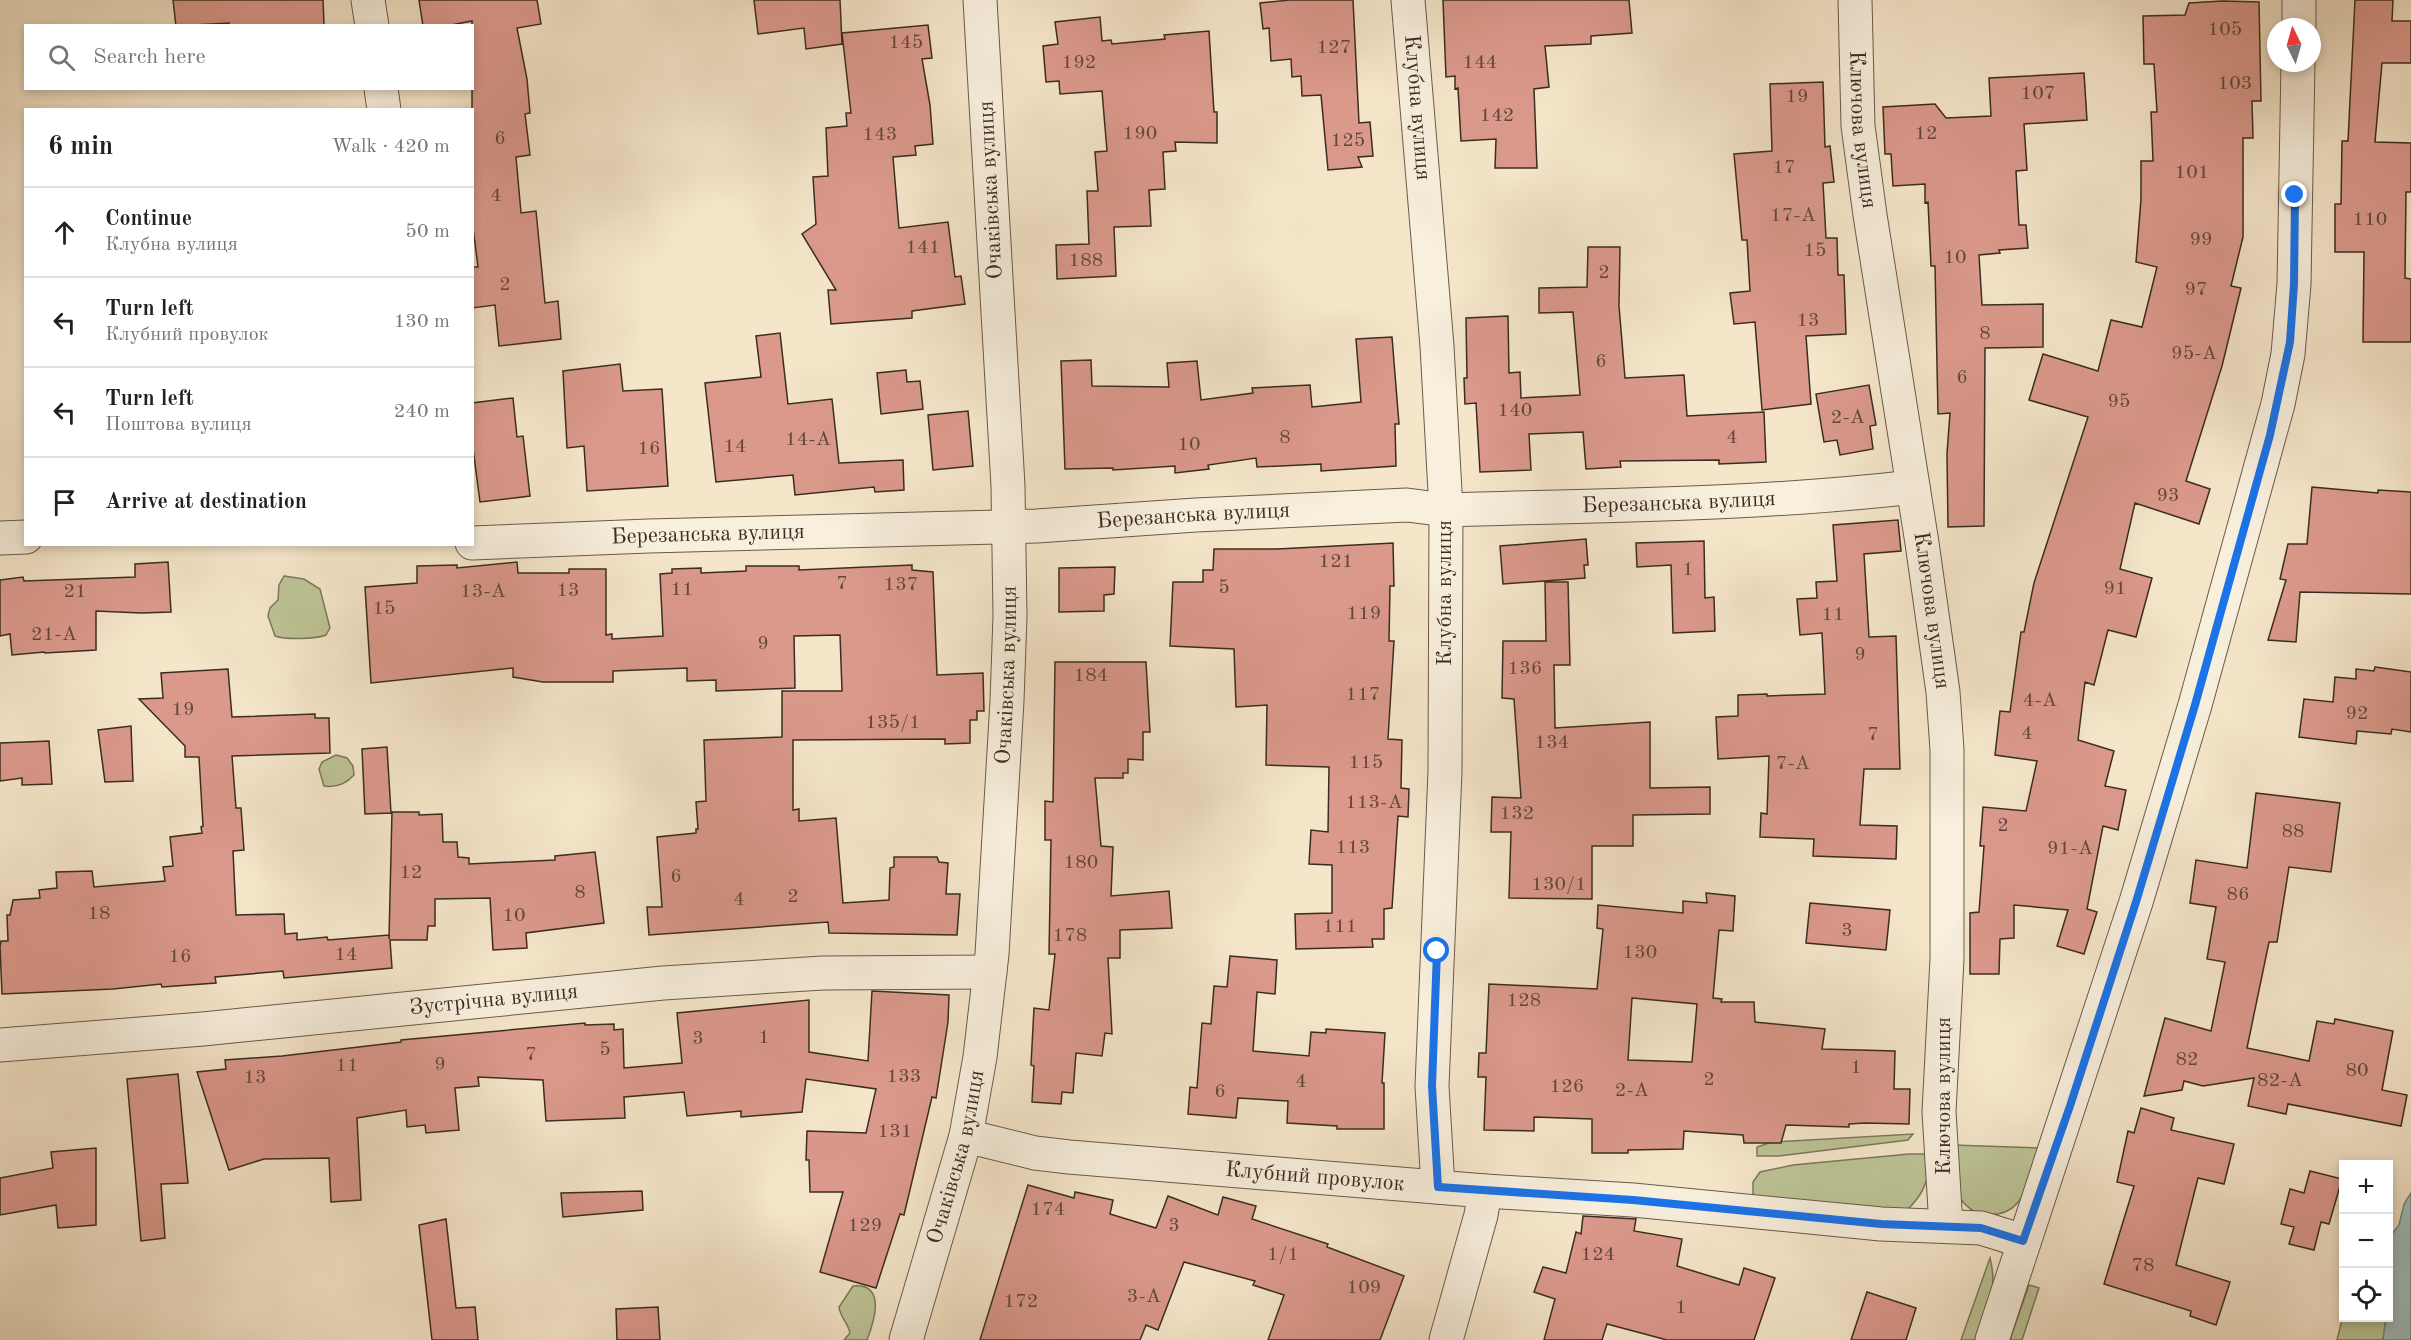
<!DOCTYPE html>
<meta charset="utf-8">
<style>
body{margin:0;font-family:"Old Standard TT",serif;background:#f6f6f6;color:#202124}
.controls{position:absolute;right:18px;bottom:18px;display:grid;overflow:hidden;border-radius:0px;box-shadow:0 3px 9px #0003}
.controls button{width:54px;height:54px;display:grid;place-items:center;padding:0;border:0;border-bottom:2px solid #e0e0e0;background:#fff;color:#202124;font:30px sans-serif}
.compass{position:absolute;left:2267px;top:18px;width:54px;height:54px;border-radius:50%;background:#fff;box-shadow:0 3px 9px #0003;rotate:355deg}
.stop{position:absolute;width:18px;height:18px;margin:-14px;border:4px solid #1a73e8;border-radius:50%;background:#fff}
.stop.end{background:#1a73e8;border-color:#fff;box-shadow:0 2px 6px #0008}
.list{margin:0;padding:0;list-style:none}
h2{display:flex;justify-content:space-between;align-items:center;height:78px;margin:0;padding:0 24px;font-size:26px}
h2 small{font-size:20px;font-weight:400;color:#757577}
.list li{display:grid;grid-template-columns:39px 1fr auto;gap:18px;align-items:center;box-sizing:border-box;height:90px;padding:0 24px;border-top:2px solid #e0e0e0}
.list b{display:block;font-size:22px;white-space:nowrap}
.list p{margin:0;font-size:20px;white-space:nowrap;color:#757577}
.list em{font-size:20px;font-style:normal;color:#757577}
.icon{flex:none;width:33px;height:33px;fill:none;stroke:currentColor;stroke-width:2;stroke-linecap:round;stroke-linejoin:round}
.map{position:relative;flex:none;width:2411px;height:1340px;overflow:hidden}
.search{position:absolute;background:#fff;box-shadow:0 3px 9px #0003;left:24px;top:24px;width:450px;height:66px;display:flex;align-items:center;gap:15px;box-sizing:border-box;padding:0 21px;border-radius:0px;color:#757577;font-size:22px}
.panel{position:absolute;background:#fff;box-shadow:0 3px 9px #0003;left:24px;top:108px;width:450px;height:438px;border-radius:0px}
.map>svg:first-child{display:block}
</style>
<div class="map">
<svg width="2411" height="1340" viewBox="0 0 2411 1340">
<rect width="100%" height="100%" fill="#f5e6ca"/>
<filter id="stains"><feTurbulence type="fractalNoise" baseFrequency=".00333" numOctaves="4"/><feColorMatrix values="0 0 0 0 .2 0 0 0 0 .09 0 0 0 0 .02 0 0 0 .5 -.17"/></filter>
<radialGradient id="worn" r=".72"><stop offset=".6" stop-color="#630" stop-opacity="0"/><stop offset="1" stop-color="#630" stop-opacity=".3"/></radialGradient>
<path fill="#bdc496" stroke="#7c785c" stroke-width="1.5" d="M284 576 304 579 320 589 330 628 326 635C316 639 286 640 275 636L268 616 270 608 278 600 279 585Z
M336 755 347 758 353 766 354 775C346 784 337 788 324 786L319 769 322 762Z
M1913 1134 1908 1140 1779 1156H1757V1147L1772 1142Z
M1953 1145 2040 1148C2029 1180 2024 1223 1979 1213 1971 1211 1962 1203 1959 1195 1955 1180 1955 1161 1953 1145Z
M1909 1154H1925L1930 1160C1928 1182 1923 1195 1907 1210L1753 1203V1182L1760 1172 1793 1165Z
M1990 1258C1998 1288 1988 1312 1978 1340H1961Z
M2029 1285 2039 1288 2022 1340H2010Z
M853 1286C887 1283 874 1322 867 1340H844L850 1333C848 1323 840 1317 839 1307Z
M2343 1316 2386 1318 2383 1340H2337Z"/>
<path fill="#9fbebe" stroke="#77847f" stroke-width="1.5" d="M2411 1193V1340H2383L2386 1318H2388L2389 1238 2399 1225 2404 1204Z"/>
<path fill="#db998c" stroke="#3a2c21" stroke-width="1.5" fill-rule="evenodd" d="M173 0H323L324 24V26H229V23L176 26Z
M419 0H537L541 24 517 28 527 79 530 113 525 114 530 155 516 157 521 213 536 211 545 303 558 301 561 339 499 346 495 305 472 308V267H478L472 220V21L446 26H423Z
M754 0H840L842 44 806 49 804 28 758 34Z
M1290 0H1353L1359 123 1370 122 1373 156 1358 157 1362 167 1328 170 1321 95 1302 96 1301 76 1292 77 1291 59 1271 61 1269 28 1263 29 1260 3Z
M1443 0H1629L1632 33 1591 36V44L1545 46 1549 87 1534 89 1537 168H1495L1496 139 1461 141 1458 88 1455 89V76L1446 77Z
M2355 0H2393L2392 21H2411V63H2382L2375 142 2411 143V192H2406L2405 278 2411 279V342H2363L2364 252H2335V204H2341L2342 141H2348Z
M2222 1 2259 2 2261 101H2252L2253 138H2243V237L2231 286 2241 288 2222 366 2186 481 2210 489 2199 524 2135 503 2120 569 2152 578 2136 637 2108 630 2094 685 2085 682 2078 740 2114 751 2105 786 2126 790 2118 830 2103 826 2087 909 2097 912 2084 954 2057 946 2068 910 2014 905V938L2000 939 1999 974H1970V913L1979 912 1984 846H1980L1983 807 2026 811 2037 761 1995 755 2000 711 2010 712 2021 632H2024L2034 583 2088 417 2029 400 2043 354 2098 371 2111 320 2142 327 2157 267 2136 262 2141 199V161H2153L2151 112H2157L2154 64H2144L2143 16 2185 15 2189 3Z
M1100 17 1102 41 1111 40 1112 44 1165 39 1164 35 1209 31 1214 112H1217V143L1175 142 1176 151 1163 152 1165 189 1149 190 1151 226 1114 227 1116 276 1057 279 1056 245 1089 244 1087 191H1098L1095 152 1107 151 1102 91 1060 94 1059 81 1046 82 1043 46 1058 44 1055 22Z
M928 25 932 58 922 59 930 105 933 144 915 146 916 155 893 157 899 228 948 222 955 277 961 276 965 304 912 311V318L831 324 828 290H836L802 234 816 224 813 177 828 176 826 128 847 126 846 113H851L842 33Z
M2084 73 2087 120 2024 124 2027 170 2016 171 2019 225H2026L2028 248 1999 250 2000 253 1979 255 1982 305 2043 304V347L1985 348 1984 526 1948 527 1947 454 1950 413 1938 414 1935 266H1931L1928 202 1925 203V184L1893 186 1891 154H1885L1883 107 1935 104 1946 118 1991 116 1989 78Z
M1823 82 1825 147 1830 146 1834 182 1823 183 1826 238H1837L1838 275H1844L1846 334 1806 336 1811 404 1762 410 1755 322 1734 324 1730 293 1750 291 1747 240H1742L1734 154 1772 151 1770 84Z
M1588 247H1620L1619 306 1625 378 1684 375 1687 416 1764 412 1766 462 1719 464V460L1620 461 1621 467 1586 469 1583 432 1529 434 1531 470 1480 472 1476 403 1465 404 1464 378H1467L1466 318 1508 316 1509 373 1520 372 1521 398 1580 395 1573 312 1539 313V288L1587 287Z
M780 333 788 404 832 399 839 463 903 460 904 490 875 492 874 487 795 495 793 475 716 482 705 383 761 377 756 336Z
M1392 337 1399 424H1395L1396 466 1321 471V464L1257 467 1256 458 1208 465 1209 469 1175 473V466L1113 470V468L1065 469 1061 361 1091 360 1092 386 1169 387 1167 363 1197 361 1201 400 1253 393 1252 388 1310 385 1312 407 1361 402 1356 339Z
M620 364 623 391 662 389 668 486 587 491 584 446 567 448 563 371Z
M906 370 907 382 920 381 923 409 881 414 877 373Z
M1869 385 1876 425 1870 426 1873 449 1840 455 1837 440 1824 442 1816 394Z
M513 398 517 437 523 436 530 496 480 502 472 441V403Z
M968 411 973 466 933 470 928 415Z
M2312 487 2378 493V490L2411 492V594L2300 592 2296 642 2268 640 2286 580 2280 579 2288 544H2307Z
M1898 520 1901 551 1864 554 1869 637 1896 636 1900 769H1864L1860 825 1897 826 1896 859 1813 856 1814 839 1760 837 1761 813 1767 814 1769 756 1718 759 1716 717 1738 716V695L1767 694V696L1825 694 1822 633 1800 635 1797 599 1817 598 1816 582 1837 581 1833 525Z
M1586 539 1588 565H1584L1585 578 1503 584 1500 546Z
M1704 541 1705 598 1714 597 1715 631 1673 633 1671 565 1637 567 1636 543Z
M1393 543 1394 586H1390L1389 641H1394L1388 739 1402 740 1401 788 1409 789 1408 817 1398 816 1392 908 1384 909V939H1372L1373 947 1296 949 1295 914 1332 913V865L1309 864 1311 830 1328 832 1329 767 1266 765 1267 705 1236 707 1234 649 1170 646 1173 582H1203V570H1213L1214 549H1277Z
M168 562 171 612 141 613 96 611V650L45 653 44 652 12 655 10 634 0 636V580L23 577 24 581 135 577V564Z
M517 562 518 573H569V569H606V635L612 634V639L663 636 660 574 672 573V569L701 568V573L746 571V566H799V570L912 565V570L933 572 937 675 983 673 984 711H977V720H970V743L945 744V739L793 740V810L799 809V821L836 818 843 903 889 900 890 868 894 867V857H937L939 862 948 863 946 894H960L957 935 829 933 828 922 649 935 647 907H662L657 837 696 833V829H698L696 802 706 801 704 740 782 737V691H842L840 635 794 636 795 688 716 691V680L687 681V668L613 671V682H543L513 677V668L371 683 365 587 417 583V566L457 565V568Z
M1115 567 1114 594 1104 595V611L1059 612V568Z
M1545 582H1568L1570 665H1554L1555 728 1650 722V788L1710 787V814L1633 815V846H1592V899L1509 898 1511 832H1491L1492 797 1521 798 1514 699 1502 698 1503 641H1546Z
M1055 662H1146L1150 732H1143V760L1128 759V773H1123V778H1095L1101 846 1113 847 1111 896 1169 891 1172 928 1120 930V958H1108L1112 1034 1105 1033 1102 1056 1076 1053 1073 1093 1062 1092 1061 1104 1032 1102 1034 1066 1031 1065 1034 1008 1049 1010 1055 954H1049L1051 840H1045V801L1053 802Z
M2375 667 2411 672V732L2392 729 2391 734 2357 731 2356 744 2299 737 2304 699 2333 702 2335 677 2356 679V669L2374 671Z
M228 669 232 717 315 714V718H329L330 753 232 756 236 808H241L244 850 233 851 236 915 284 914 285 934 297 933V940L327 937 328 940 389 935V939L392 812H419V815L442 814 443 842H457L458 857 469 858V864L555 860V856L595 852 604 923 526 933 527 948 493 950 490 898 435 899V926H428L427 940H390L392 968 284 978 283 971 215 977 216 983 162 987 161 984 113 989 2 994 0 947 1 941H8L7 915H10L13 900 40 898 39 890 57 888 56 872 92 871 94 887 165 881 163 867 173 866 170 837 202 833 201 827 203 826 199 757H185V746L139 699 163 698 161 673Z
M131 726 133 781 105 782 98 730Z
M49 741 52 784 22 785V778L0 781V743Z
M387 747 391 813 365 814 362 749Z
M2256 793 2340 803 2331 872 2289 867 2277 942H2269L2247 1048 2309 1061 2317 1021 2334 1024 2335 1019 2393 1031 2382 1090 2407 1095 2401 1126 2288 1104 2286 1114 2248 1106 2254 1078 2203 1086 2184 1081 2182 1090 2144 1096 2165 1018 2211 1031 2225 962 2207 959 2216 907 2190 903 2196 860 2247 868Z
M1706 893 1735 896 1733 931 1719 930 1713 998 1722 999 1721 1002H1754L1755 1022 1825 1029 1822 1049 1895 1051 1894 1089H1910L1909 1124 1865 1123 1849 1124V1127L1786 1125 1781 1143H1744L1743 1135 1684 1131 1683 1149 1628 1150V1153H1592V1119L1534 1117V1131L1484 1130 1486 1077H1478L1479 1053H1486L1489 984 1597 989 1603 929 1597 928 1598 905 1683 913V901L1707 903ZM1632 998 1697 1004 1692 1062 1628 1060Z
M1810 903 1890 910 1886 950 1806 943Z
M1230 956 1277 960 1275 994 1257 992 1253 1051 1309 1056 1311 1032 1326 1033V1029L1385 1033 1382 1083H1384V1129H1337V1126L1287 1123 1288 1101 1238 1098 1236 1118 1188 1114 1190 1087 1197 1088 1202 1023 1211 1024 1214 986 1227 987Z
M872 991 949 995 948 1022 936 1098 932 1097 904 1215 900 1214 876 1288 820 1272 843 1192H810L809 1160H806L807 1131 866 1133 876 1089 806 1079 802 1112 741 1117V1111L687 1116 684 1092 624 1097 625 1118 546 1121 543 1080 478 1077 479 1086 455 1088 459 1130 426 1133 425 1125 407 1127 406 1110 357 1118 361 1200 331 1202 329 1158 264 1159 229 1170 197 1072 226 1069 225 1060 282 1056 401 1042V1040L585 1023V1025L614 1024V1030L623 1029 624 1068 682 1063 677 1013 809 1000V1052L868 1061Z
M178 1074 188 1183 161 1184 165 1238 141 1241 127 1079Z
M2141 1108 2174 1118 2171 1130 2234 1144 2224 1184 2198 1178 2176 1265 2230 1282 2216 1325 2190 1316 2191 1311 2104 1284 2134 1186 2117 1182 2128 1131 2134 1133Z
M96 1148V1225L58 1228 56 1205 0 1215V1178L53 1168 51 1152Z
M2310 1171 2342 1179 2329 1224 2321 1222 2314 1250 2289 1244 2294 1227 2281 1224 2290 1189 2304 1193Z
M1028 1185 1074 1198 1075 1192 1113 1200 1110 1214 1156 1228 1168 1196 1218 1215 1223 1197 1256 1206 1252 1219 1328 1244 1327 1247 1404 1276 1380 1340H1268L1284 1295 1253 1285 1255 1281 1184 1262 1158 1330 1146 1325 1140 1340H980Z
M642 1191 643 1210 563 1217 561 1193Z
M1583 1216 1636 1219 1634 1231 1682 1239 1677 1266 1739 1285 1744 1268 1775 1278 1754 1340H1667L1607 1324 1602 1340H1544L1555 1299 1534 1292 1543 1267 1566 1273 1576 1232 1581 1234Z
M446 1219 456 1308 475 1307 478 1340H432L419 1225Z
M1867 1292 1916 1308 1906 1340H1851Z
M658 1307 660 1340H617L616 1309Z"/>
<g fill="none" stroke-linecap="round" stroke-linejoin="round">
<g stroke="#695a4b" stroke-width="35">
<g id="minor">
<path d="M368 0 372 26"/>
<path id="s1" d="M1408 0 1437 346 1446 510 1445 771 1432 1086 1438 1187"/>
<path id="s2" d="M1855 0 1858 126 1870 215 1922 543 1943 692 1947 750V959L1939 1112 1946 1226"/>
<path d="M2299 27V0"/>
<path d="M381 88 384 110"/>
<path d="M0 538 26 537"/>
<path id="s3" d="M472 543 649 536 1037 526 1196 515 1407 505 1446 510C1602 505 1759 505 1913 487"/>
<path id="s4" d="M0 1045 203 1029 663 983 823 973 990 972"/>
<path id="s5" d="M966 1136 1035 1153 1069 1157 1485 1191 1633 1200 1881 1224 1981 1228 2023 1241"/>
<path id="s6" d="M906 1340 966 1136 980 1057 992 954 1007 701 1010 616 1008 486 980 0"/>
<path d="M1446 1340 1481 1215 1485 1191"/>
<path d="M1992 1340 2136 902 2195 705 2278 404 2288 354 2294 284 2298 63"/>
</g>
</g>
<use href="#minor" stroke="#f8efdd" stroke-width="33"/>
</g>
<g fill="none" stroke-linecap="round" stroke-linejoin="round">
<path stroke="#1a73e8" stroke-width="8" d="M1437 951 1432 1086 1438 1187 1633 1200 1881 1224 1981 1228 2023 1241 2070 1106 2136 902 2195 705 2270 435 2290 342 2294 284 2295 195"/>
</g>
<g text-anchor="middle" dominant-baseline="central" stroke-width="4.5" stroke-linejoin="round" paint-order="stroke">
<g font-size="20" fill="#62473c">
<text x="2225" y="30">105</text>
<text x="906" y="43">145</text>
<text x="1334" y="48">127</text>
<text x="1079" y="63">192</text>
<text x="1480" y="63">144</text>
<text x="2235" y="84">103</text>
<text x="2038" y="94">107</text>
<text x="1797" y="97">19</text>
<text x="1497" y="116">142</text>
<text x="1140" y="134">190</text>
<text x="1926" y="134">12</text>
<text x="880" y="135">143</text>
<text x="500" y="139">6</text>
<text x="1348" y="141">125</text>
<text x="1784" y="168">17</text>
<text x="2192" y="173">101</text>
<text x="496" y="196">4</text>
<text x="1793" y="216">17-А</text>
<text x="2370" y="220">110</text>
<text x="2201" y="240">99</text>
<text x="923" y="248">141</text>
<text x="1815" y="251">15</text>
<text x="1955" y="258">10</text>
<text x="1086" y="261">188</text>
<text x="1604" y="273">2</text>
<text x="505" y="285">2</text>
<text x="2196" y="290">97</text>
<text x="1808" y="321">13</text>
<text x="1985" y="334">8</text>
<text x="2194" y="354">95-А</text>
<text x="1601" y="362">6</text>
<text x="1962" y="378">6</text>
<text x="2119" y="402">95</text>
<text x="1515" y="411">140</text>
<text x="1848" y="418">2-А</text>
<text x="1285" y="438">8</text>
<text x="1732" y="438">4</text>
<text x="808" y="440">14-А</text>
<text x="1189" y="445">10</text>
<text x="735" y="447">14</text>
<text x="649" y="449">16</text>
<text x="2168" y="496">93</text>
<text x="1336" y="562">121</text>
<text x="1688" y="570">1</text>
<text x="842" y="584">7</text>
<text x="901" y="585">137</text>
<text x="1224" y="588">5</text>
<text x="2115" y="589">91</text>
<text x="682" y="590">11</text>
<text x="568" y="591">13</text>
<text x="75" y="592">21</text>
<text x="483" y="592">13-А</text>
<text x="384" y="609">15</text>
<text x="1364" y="614">119</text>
<text x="1833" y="615">11</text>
<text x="54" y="635">21-А</text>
<text x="763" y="644">9</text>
<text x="1860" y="655">9</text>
<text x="1525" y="669">136</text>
<text x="1091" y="676">184</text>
<text x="1363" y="695">117</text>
<text x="2040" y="701">4-А</text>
<text x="183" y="710">19</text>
<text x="2357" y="714">92</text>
<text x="893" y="723">135/1</text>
<text x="2027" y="734">4</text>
<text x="1873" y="735">7</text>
<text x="1552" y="743">134</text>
<text x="1366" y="763">115</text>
<text x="1793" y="764">7-А</text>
<text x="1374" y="803">113-А</text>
<text x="1517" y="814">132</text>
<text x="2003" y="826">2</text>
<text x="2293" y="832">88</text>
<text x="1353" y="848">113</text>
<text x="2070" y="849">91-А</text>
<text x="1081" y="863">180</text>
<text x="411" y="873">12</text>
<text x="676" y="877">6</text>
<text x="1559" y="885">130/1</text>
<text x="580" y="893">8</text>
<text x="2238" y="895">86</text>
<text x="793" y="897">2</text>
<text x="739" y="900">4</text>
<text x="99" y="914">18</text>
<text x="514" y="916">10</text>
<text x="1340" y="927">111</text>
<text x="1847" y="931">3</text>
<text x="1070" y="936">178</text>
<text x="1640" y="953">130</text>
<text x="346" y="955">14</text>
<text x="180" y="957">16</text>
<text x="1524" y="1001">128</text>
<text x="764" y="1038">1</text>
<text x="698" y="1039">3</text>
<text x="605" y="1050">5</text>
<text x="531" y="1055">7</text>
<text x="2187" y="1060">82</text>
<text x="440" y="1065">9</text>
<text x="347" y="1066">11</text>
<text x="1856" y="1068">1</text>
<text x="2357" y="1071">80</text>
<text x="904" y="1077">133</text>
<text x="255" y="1078">13</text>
<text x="1709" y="1080">2</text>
<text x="2280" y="1081">82-А</text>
<text x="1301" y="1082">4</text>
<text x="1567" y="1087">126</text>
<text x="1632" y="1091">2-А</text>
<text x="1220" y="1092">6</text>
<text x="895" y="1132">131</text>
<text x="1048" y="1210">174</text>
<text x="865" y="1226">129</text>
<text x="1174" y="1226">3</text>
<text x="1283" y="1255">1/1</text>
<text x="1598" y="1255">124</text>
<text x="2143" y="1266">78</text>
<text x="1364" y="1288">109</text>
<text x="1144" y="1297">3-А</text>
<text x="1021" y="1302">172</text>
<text x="1681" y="1308">1</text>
</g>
<g font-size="22" fill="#3a2c21" stroke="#f8efdd">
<text stroke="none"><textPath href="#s1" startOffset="108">Клубна вулиця</textPath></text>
<text stroke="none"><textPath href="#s2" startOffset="130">Ключова вулиця</textPath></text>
<text transform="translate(991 190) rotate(-93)">Очаківська вулиця</text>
<text stroke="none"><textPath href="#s3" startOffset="1208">Березанська вулиця</textPath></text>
<text stroke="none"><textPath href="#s3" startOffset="722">Березанська вулиця</textPath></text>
<text stroke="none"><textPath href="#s3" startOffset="236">Березанська вулиця</textPath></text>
<text transform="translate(1445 593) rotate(-90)">Клубна вулиця</text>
<text stroke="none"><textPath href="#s2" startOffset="616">Ключова вулиця</textPath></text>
<text stroke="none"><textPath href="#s6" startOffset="676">Очаківська вулиця</textPath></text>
<text stroke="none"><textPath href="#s4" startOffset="496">Зустрічна вулиця</textPath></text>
<text transform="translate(1944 1096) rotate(-90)">Ключова вулиця</text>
<text stroke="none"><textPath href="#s6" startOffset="190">Очаківська вулиця</textPath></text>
<text stroke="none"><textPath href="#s5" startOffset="352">Клубний провулок</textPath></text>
</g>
</g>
<rect width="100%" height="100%" filter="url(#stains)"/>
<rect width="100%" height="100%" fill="url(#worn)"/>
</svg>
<div class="controls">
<button>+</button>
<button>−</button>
<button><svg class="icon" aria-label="locate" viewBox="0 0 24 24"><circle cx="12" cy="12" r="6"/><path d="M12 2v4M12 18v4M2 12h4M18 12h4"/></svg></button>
</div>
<svg class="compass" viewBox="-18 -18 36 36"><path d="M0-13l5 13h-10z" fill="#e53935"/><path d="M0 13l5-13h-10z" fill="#757577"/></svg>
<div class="stop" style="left:1437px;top:951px"></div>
<div class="stop end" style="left:2295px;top:195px"></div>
<div class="search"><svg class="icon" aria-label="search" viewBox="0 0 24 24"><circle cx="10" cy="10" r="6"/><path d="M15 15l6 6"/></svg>Search here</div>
<section class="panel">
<h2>6 min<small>Walk · 420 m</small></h2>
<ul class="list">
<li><svg class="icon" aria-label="ahead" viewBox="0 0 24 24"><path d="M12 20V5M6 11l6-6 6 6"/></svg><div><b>Continue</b><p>Клубна вулиця</p></div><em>50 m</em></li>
<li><svg class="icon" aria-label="left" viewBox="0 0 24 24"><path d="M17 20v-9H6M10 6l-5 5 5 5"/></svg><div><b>Turn left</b><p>Клубний провулок</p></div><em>130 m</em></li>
<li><svg class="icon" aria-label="left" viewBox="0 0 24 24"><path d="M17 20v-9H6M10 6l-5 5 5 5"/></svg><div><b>Turn left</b><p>Поштова вулиця</p></div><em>240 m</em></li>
<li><svg class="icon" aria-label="arrive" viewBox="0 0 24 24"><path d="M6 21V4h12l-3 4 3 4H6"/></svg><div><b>Arrive at destination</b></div></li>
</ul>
</section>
</div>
